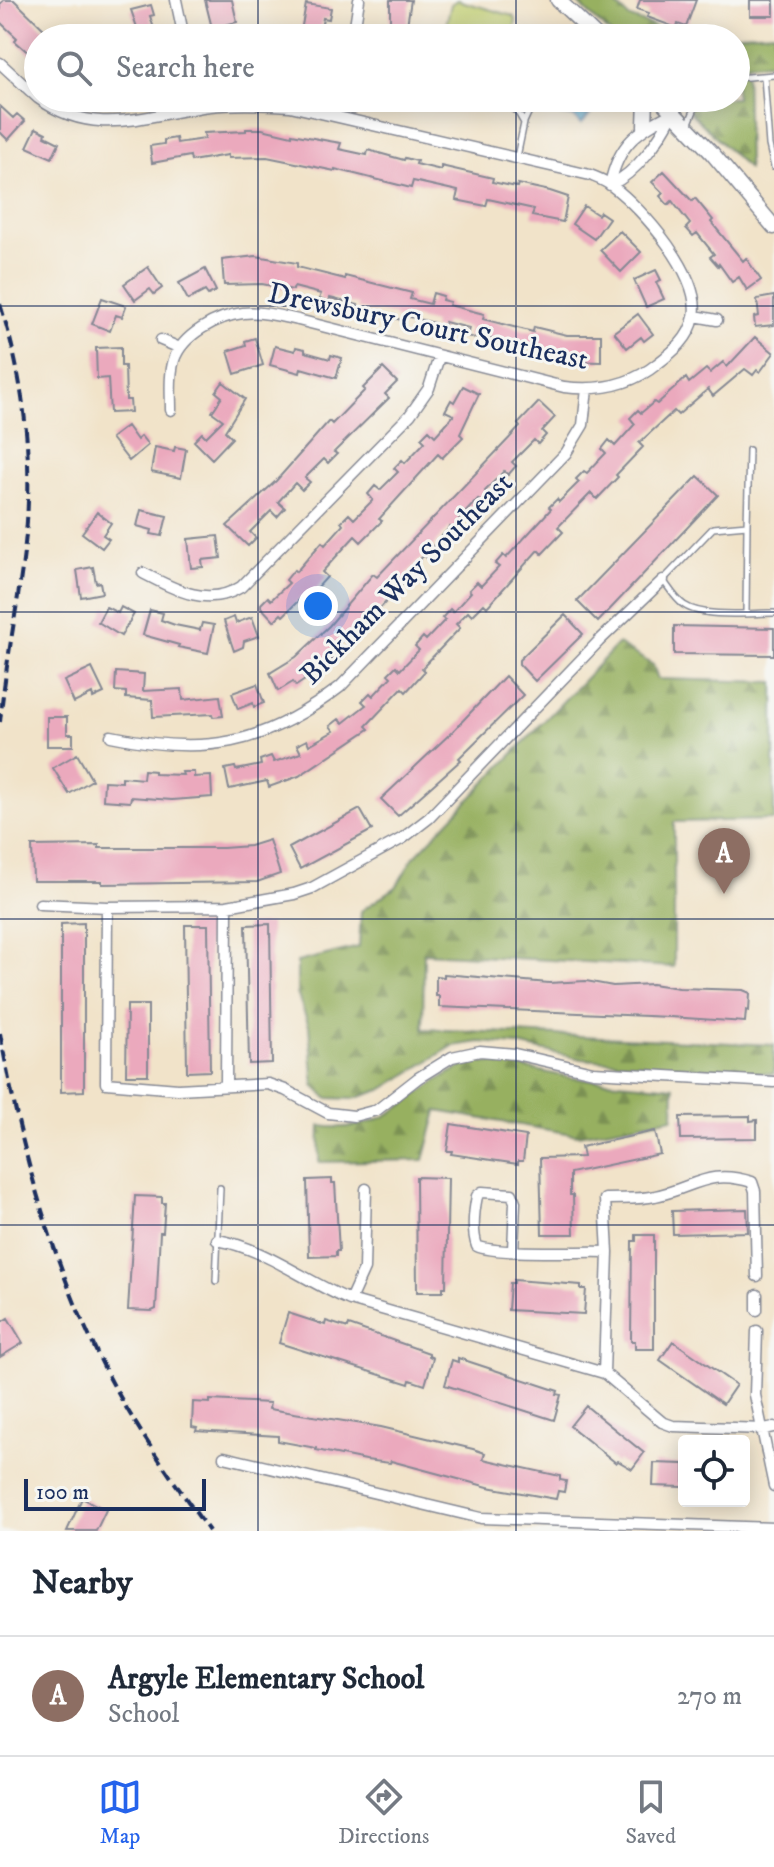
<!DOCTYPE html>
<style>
body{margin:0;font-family:"IM FELL DW Pica",serif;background:#f6f6f7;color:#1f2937}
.controls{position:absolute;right:24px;bottom:24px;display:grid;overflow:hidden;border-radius:8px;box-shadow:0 4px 20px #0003}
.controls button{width:72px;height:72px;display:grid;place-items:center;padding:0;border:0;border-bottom:2px solid #e0e1e3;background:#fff;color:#1f2937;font:40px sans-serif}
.scale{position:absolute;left:24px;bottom:20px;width:182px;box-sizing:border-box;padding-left:8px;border:4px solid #1b2f5e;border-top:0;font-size:22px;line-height:28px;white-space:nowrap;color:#1b2f5e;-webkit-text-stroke:6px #f6f6f2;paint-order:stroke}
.you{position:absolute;left:318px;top:606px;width:28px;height:28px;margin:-20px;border:6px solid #fff;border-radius:50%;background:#1a73e8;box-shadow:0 0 0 12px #1a73e833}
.badge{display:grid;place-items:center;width:52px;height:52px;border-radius:50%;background:#2563eb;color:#fff;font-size:26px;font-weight:700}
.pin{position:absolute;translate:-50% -66px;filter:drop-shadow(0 2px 4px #0008)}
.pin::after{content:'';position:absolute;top:42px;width:28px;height:24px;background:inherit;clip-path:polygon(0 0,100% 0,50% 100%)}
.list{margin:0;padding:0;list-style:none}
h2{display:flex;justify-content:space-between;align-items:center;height:104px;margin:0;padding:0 32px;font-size:34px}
h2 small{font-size:26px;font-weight:400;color:#747a83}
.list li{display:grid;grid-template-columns:52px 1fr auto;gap:24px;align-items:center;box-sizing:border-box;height:120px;padding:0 32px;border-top:2px solid #e0e1e3}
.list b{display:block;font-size:30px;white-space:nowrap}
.list p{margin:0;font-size:26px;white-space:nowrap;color:#747a83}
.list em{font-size:26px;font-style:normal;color:#747a83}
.icon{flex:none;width:44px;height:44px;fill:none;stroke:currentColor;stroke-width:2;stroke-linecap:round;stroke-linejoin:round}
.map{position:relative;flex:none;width:774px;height:1531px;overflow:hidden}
.search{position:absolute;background:#fff;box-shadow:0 4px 20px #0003;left:24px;right:24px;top:24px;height:88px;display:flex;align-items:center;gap:20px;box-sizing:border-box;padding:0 28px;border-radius:44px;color:#747a83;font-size:30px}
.sheet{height:224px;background:#fff}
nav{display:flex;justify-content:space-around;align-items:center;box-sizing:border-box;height:112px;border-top:2px solid #e0e1e3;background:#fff;font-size:22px;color:#747a83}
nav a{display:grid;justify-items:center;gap:4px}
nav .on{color:#2563eb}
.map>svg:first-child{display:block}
</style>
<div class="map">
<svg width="774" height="1531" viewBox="0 0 774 1531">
<defs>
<pattern id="forest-firs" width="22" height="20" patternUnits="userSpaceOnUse" patternTransform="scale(2)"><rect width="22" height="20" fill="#97b061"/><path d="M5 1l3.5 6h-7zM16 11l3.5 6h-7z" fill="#7a9053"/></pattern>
<pattern id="water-rules" width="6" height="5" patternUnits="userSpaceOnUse" patternTransform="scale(2)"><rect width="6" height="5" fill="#54aad1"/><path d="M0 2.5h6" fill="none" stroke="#458bad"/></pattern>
</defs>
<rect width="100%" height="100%" fill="#f6f6f2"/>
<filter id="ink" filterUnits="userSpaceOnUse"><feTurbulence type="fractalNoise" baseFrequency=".0125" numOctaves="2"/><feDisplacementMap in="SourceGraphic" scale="16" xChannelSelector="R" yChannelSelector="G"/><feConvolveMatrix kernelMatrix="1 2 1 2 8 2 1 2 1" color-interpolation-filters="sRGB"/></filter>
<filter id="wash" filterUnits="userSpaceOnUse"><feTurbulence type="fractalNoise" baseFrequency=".006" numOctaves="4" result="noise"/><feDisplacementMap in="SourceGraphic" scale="32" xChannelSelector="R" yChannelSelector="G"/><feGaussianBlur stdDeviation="1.8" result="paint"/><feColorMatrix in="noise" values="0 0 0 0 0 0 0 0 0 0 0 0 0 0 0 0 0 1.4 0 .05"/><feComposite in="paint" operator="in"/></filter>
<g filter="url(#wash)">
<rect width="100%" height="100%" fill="#f1e3c9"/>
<path fill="url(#forest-firs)" stroke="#597060" stroke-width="2" d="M574 0H611L630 18 684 37 774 32V63L746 64 748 169 676 98H736V38H615Z
M618 644 653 665 658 679 774 682V820L674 822V967L424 953 423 1029 774 1045V1074L582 1059 518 1045 480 1042 453 1046 381 1090 353 1099 327 1098 314 1086 309 1026 297 993V962L359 947 361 911 396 887 413 858Z
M473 1063H504L572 1078 674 1087 673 1118 578 1135 437 1111 424 1160 319 1162 320 1126C395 1136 411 1084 473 1063Z"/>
<path fill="#bfcc6e" stroke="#6d7e66" stroke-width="2" d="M457 0 513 16 516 21 512 38H443L451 4Z"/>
<path fill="url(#water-rules)" stroke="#386c98" stroke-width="2" d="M552 98H583L597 107 581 124 574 117 560 115 557 102Z"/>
<g id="blocks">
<path fill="#eba9bd" d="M4 0H14L53 38H38V61L15 41 17 38 0 22V4Z
M205 0H232L237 22 212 28Z
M390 0H411L405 38H385L380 35 382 24 390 25Z
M640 0H696L686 27 678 24 677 28 647 17 649 13 637 9Z
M750 0H774V16H750Z
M306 4 331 8 329 19 323 18 320 34 301 31Z
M151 5 154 15 150 16 155 32 140 36 131 10Z
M0 106 13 118 17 114 25 121 8 140 0 132Z
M36 128 46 133 45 136 59 143 52 158 27 147Z
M246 129H262L292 136V134L329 141 341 143 339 149 367 155 368 150 404 160 405 158 417 161 416 164 441 170V166L493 178 492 182 517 187 518 184 550 191 568 197 563 222 532 216 534 209 488 199 486 206 456 200 458 191 413 181 411 188 335 169V171L267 157 228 158V155L191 161 190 156 152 163 150 146 164 144V140L176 138 177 143 205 139 204 133 246 131Z
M664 171 692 201 695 198 713 220 711 222 743 261 746 258 761 280 747 290 739 277 732 282 719 264 718 266 710 257 714 254 697 233 693 236 686 228 690 224 672 201 668 205 660 196 663 193 652 182Z
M584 206 598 215 600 212 609 218 594 239 572 224Z
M620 231 641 252 621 272 600 250Z
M256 256 297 263V267L345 279V276L412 293 410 299 430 304 433 293 443 296 442 300 450 302 449 305 484 314 483 319 533 332 534 327 567 335H601V362L564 361 545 356 546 351 518 344 517 349 506 347 507 343 479 335V339L467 336 469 328 445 322 443 330 433 328 434 323 406 316 405 321 394 318 395 315 357 309 358 305 330 298 329 302 319 299 321 294 294 287 293 290 262 284 224 285 222 260Z
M148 267 162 288 154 294 150 289 135 300 124 284Z
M205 269 216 291 208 295 205 291 188 300 179 283Z
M656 270 661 280 656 282 664 299 646 307 634 280Z
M774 296V325L755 327 754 317 759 316 757 299Z
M102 298 126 306 122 317 116 315 110 331 92 324Z
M638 314 653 334 644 341 641 337 627 348 614 332Z
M755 337 774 353 760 372 757 370 753 375 745 369 713 396 708 389 678 415 674 411 639 443 643 447 616 475 618 477 597 499 591 493 558 527 563 532 542 554 538 550 487 607 484 604 472 616 468 612 456 624 460 628 422 668 425 671 406 692 402 688 366 726 369 729 299 776 269 787 267 781 229 789 225 769 235 767 236 770 261 765 260 760 271 756 274 762 301 753 297 745 307 740 309 745 334 731 330 726 339 719 343 723 366 705 362 701 370 693 373 696 391 677 388 674 396 666 400 670 419 650 415 646 423 637 426 640 445 620 442 618 450 609 453 612 471 592 469 590 477 582 481 586 499 567 495 564 503 555 506 558 551 509 549 507 557 499 559 502 579 482 576 479 584 471 587 473 606 453 602 449 609 440 615 446 635 424 630 418 638 410 641 413 654 402 657 404 686 378 689 383 706 369 710 373 723 362 727 367Z
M255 338 263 365 235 374 228 351 246 345 245 341Z
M275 346 295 351 296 347 305 349V352L330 359 331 355 342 358 336 378 301 368 300 373 270 365Z
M121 347V366H125L126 400H130L131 412 110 413 108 378 97 379 96 348Z
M383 368 397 382 385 394 389 398 334 452 337 454 328 463 324 459 305 478 310 482 302 490 295 483 278 502 285 508 277 517 271 511 250 532 256 538 248 546 227 526 276 481 329 421 332 424 365 390 363 388Z
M223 382 245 399 225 431 232 438 212 459 194 441 202 433 206 437 223 420 212 412 222 397 216 392Z
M463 386 479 394 460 434 463 437 442 458 438 454 379 519 382 521 361 542 355 536 322 572 327 577 307 599 303 596 283 616 281 614 274 621 261 607V604L268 597 271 600 289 583 286 580 294 570 296 572 322 542 325 545 343 525 341 522 349 514 354 519 373 500 368 494 375 486 380 490 398 472 394 468 402 460 405 463 425 442 421 438 429 430 435 436 454 415 445 411 451 400 454 402Z
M539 402 555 417 542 431 546 435 538 444 534 440 512 462 516 466 508 475 504 471 485 491 489 495 481 503 478 499 459 519 462 522 454 531 450 527 432 547 435 551 428 559 424 555 405 576 408 578 373 616 359 631 354 627 334 648 339 653 328 663 325 659 304 678 305 680 296 686 293 682 278 691 270 673 296 657 329 626 373 574 377 577 520 427 518 424Z
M127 426 137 440 141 436 148 445 129 461 111 438Z
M155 447 174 451 175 447 186 449 181 478 151 472Z
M698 476 718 495 598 622 577 601Z
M141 510 167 516 162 536 151 534 152 530 137 526Z
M97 512 111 523 103 535 109 539 102 548 82 533Z
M218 536 221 558 202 560 203 567 191 568 188 539Z
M93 567 96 583 100 582 102 593 81 597 77 570Z
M106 607 118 613 121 607 134 614 121 636 98 622Z
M150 610 163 613 161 620 175 625 200 630 202 623 214 625 208 653 178 647 179 645 143 635Z
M565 615 583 634 535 681 519 664V660Z
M234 617 236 623 252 617 259 636 244 641 243 647 234 651 224 621Z
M674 626 774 628V655L674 654Z
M92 668 104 693 93 698 92 694 74 703 64 681Z
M116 672 144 674 143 691 182 689 183 700 220 696 223 716 213 717 212 714 153 717 152 700 126 698V692L115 691Z
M505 676 523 695 459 758 461 760 398 816 381 799 452 732Z
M257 684 264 703 254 707 253 703 238 709 232 693Z
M47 717H67V734H73V746H47Z
M77 754 92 780 69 794 53 768Z
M144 770 154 771V774L183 775 182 772H194V777L211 776 212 797 172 800 131 797 130 802 103 800 104 781 122 782V777L143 779Z
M360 809 372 830 300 869 289 848Z
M269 840 280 874 257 882 102 884V881H33L32 846 99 845V848H223L250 846Z
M84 923V1091L61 1092V924Z
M270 924 272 1063 249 1064 246 925Z
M185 925H208L210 1071 187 1072Z
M444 974 549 983 586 981 613 986 652 984 679 988 743 990 750 993 749 1011 746 1010 745 1022 670 1017 439 1007V996H436V976L444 977Z
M127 1005H148V1075H126Z
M750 1116V1121L757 1120V1138L681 1139 680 1117Z
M451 1124 526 1136 523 1161H518V1164L451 1154 452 1151H447Z
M655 1131 660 1154 570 1173V1195H573L574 1234H542L540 1158 583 1157 581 1147Z
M416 1177 448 1178 446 1287H443V1292H417Z
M332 1179V1183H335L339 1251H336V1256L309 1257 307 1180Z
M135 1196 162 1197V1203H165L163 1232H160L156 1309 152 1311 128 1310Z
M747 1209 748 1232 673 1234 672 1211Z
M636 1235H654V1349H635V1341H631L632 1241H636Z
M514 1280 581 1285V1289H586L584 1314 508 1310 510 1283H514Z
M288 1313 325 1325 326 1321 348 1328 349 1325 429 1353V1356L433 1358 425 1385 410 1380 409 1384 279 1343Z
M8 1318 23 1343 0 1357V1323Z
M673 1341 736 1385 723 1404 660 1360Z
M458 1358 558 1391 557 1394 561 1395 554 1420 445 1385 452 1360 458 1362Z
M210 1400 270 1403 269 1409 381 1427 473 1449 485 1453 483 1459 560 1476V1480L566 1481 564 1492 558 1491 556 1499 488 1487 391 1461 390 1463 366 1460 316 1450V1448L278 1441V1436L196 1431 197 1428 192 1427 193 1402 210 1403Z
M586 1406 644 1453 632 1469 618 1461 616 1463 570 1426Z
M654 1463 684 1464V1487L653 1486Z
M82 1498 106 1510 96 1531H67Z"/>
</g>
</g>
<g filter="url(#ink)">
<use href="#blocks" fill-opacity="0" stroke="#868994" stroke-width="2"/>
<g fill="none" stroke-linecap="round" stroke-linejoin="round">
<g stroke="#868994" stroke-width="8">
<path id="lane" d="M764 76 769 145 774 167
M736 78 774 75
M509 98 505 105 517 111 524 123 517 157
M524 122 530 109 526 98
M689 123 699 98
M747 525 749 450
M746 613 747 525 713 528 663 580C669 588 676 600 684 605 703 618 750 613 774 613
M216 1281 220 1188"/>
</g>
<g stroke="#868994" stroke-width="13">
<path id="street" d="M176 0 184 38
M353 38 359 0
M0 63 38 98
M38 98C95 140 147 114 210 106 237 103 263 104 290 106L590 175C597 178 606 181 612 186 643 209 702 276 694 317 690 338 673 352 657 364 630 386 598 391 564 387L298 320C280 316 261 311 243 313 217 316 182 335 174 360 169 375 171 394 171 410
M335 115 339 98
M610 185C618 144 638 130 673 113
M610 185C637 173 660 139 673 113
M695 316 717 320
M161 340 180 348
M143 573C174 589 207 608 241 587L410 415 429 388 439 357
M663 580 599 641 429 818 403 838 312 888 294 894 227 906 107 907 106 1083 178 1089 268 1084 285 1090 328 1113 354 1116 377 1110 418 1078 452 1057 480 1051 515 1054 593 1072 774 1082
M111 736C204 756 263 746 340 687L566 453 583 425 587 389
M40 904 107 907
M226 1085 227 906
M217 1240C265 1248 306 1282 350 1300L604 1373
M513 1250 515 1202 512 1194 482 1192 477 1196C474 1211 472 1232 477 1246 495 1255 582 1251 608 1252
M757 1276 755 1191 752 1182C708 1168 694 1188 655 1196 639 1200 621 1198 605 1199L608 1252 604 1373 662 1422 673 1426 764 1429 774 1427
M350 1300 364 1269 366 1189
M757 1310V1295
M757 1331 755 1395 774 1486
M224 1457 481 1518 774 1528"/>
</g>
<g stroke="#868994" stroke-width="17">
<path id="secondary" d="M558 0 598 38
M659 98 712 153 774 227
M645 126 646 98"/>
</g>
<use href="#lane" stroke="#fff" stroke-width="5"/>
<use href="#street" stroke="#fff" stroke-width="10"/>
<use href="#secondary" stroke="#fff" stroke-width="14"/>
<path stroke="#1b2f5e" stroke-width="4" stroke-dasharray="12 6" stroke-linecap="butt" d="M0 304C24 379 33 455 26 534 20 597 6 659 0 722
M0 1033C20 1144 49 1254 99 1357 129 1419 169 1475 209 1531"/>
</g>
</g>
<path fill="none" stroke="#1b2f5e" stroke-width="2" stroke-opacity="0.55" d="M258 0V38M516 0V38M258 98V1531M516 98V1531M0 306H774M0 612H774M0 919H774M0 1225H774"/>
<g text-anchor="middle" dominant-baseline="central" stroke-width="6" stroke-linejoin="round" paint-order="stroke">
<g font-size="30" fill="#1b2f5e" stroke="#f6f6f2">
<text transform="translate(428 327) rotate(12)">Drewsbury Court Southeast</text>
<text transform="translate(407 579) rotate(-45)">Bickham Way Southeast</text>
</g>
</g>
</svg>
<div class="controls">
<button><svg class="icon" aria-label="locate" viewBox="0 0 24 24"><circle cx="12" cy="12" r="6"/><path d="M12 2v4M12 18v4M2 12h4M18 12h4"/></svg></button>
</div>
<div class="scale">100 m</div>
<div class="you"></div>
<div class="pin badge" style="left:724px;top:894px;background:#8d6e63">A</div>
<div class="search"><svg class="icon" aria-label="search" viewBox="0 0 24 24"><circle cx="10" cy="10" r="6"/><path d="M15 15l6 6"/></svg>Search here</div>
</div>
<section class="sheet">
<h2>Nearby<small></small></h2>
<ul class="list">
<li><span class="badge" style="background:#8d6e63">A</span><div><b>Argyle Elementary School</b><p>School</p></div><em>270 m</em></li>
</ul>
</section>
<nav>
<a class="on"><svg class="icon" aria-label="map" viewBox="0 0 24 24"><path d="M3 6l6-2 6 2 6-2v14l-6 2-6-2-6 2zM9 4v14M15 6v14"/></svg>Map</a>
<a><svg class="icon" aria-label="directions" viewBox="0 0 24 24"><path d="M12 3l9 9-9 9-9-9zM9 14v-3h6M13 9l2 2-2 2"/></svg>Directions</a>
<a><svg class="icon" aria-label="saved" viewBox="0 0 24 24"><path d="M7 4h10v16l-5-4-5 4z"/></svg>Saved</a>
</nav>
